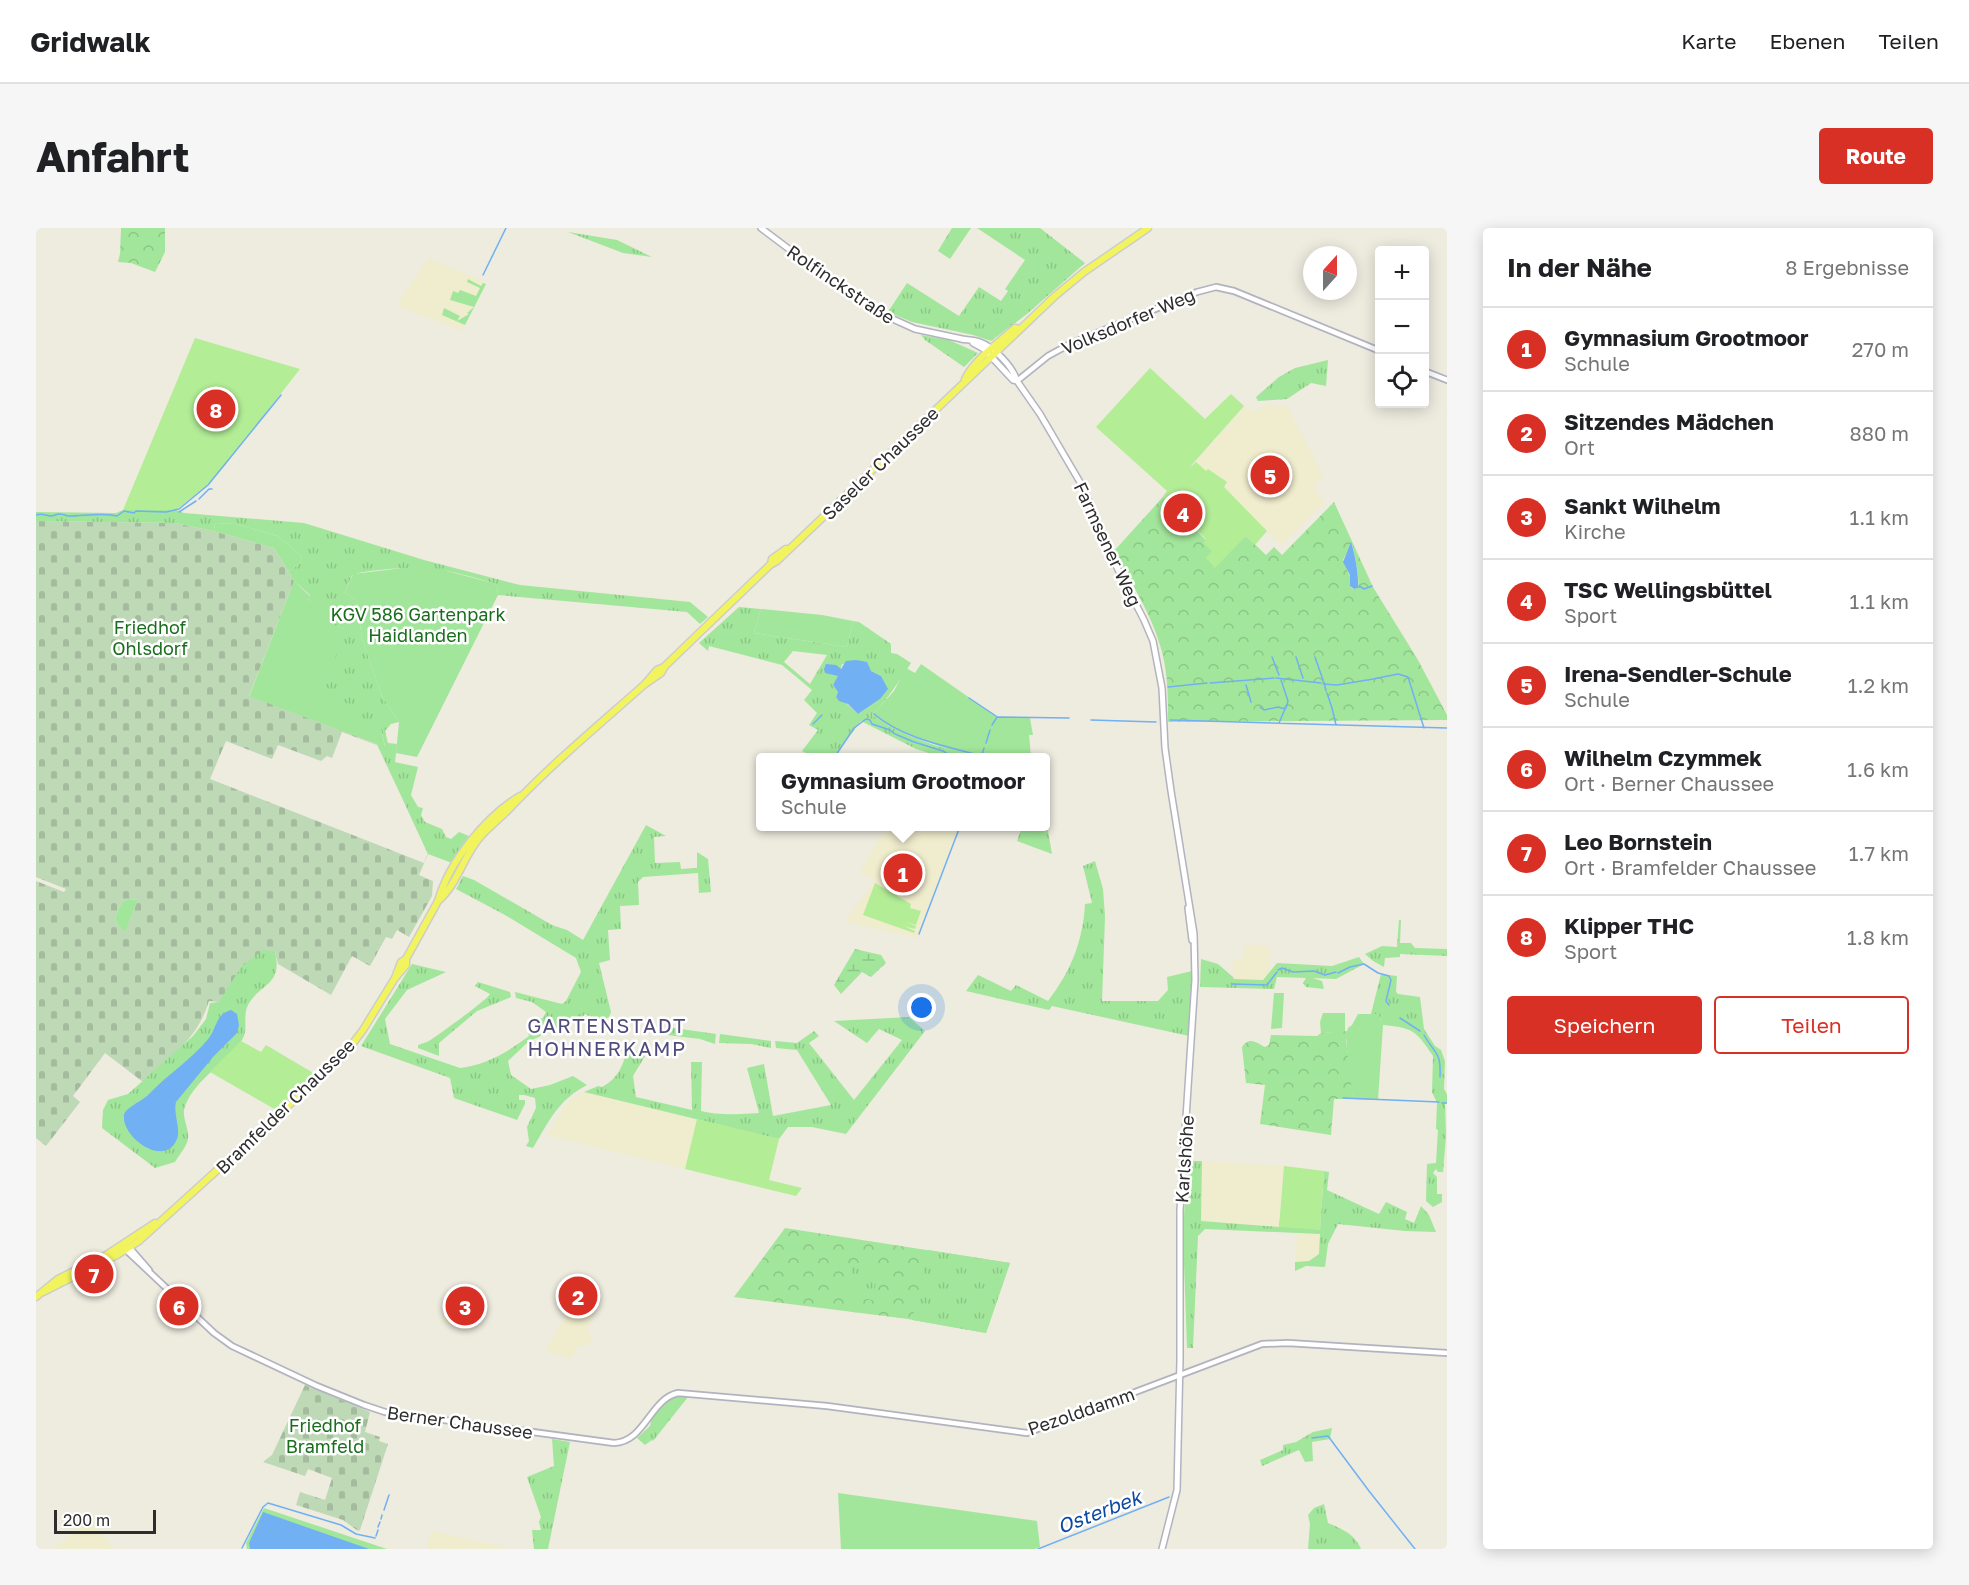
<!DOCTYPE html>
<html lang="de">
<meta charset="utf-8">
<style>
body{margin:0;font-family:"Golos Text",sans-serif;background:#f6f6f6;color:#202124}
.controls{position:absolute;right:18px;top:18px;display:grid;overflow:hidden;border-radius:6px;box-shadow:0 3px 15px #0003}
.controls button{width:54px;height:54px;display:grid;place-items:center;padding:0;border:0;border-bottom:2px solid #e0e0e0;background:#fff;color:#202124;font:30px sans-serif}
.compass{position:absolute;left:1267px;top:18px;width:54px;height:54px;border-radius:50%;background:#fff;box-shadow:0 3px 15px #0003;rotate:21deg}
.scale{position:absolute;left:18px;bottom:15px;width:102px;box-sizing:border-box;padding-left:6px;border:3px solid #2d2d2d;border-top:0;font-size:16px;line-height:21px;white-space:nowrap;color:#2d2d2d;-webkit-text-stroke:4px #fff;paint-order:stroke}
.you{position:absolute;left:886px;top:780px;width:21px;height:21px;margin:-15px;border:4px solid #fff;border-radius:50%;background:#1a73e8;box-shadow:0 0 0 9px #1a73e833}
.badge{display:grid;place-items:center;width:39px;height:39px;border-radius:50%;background:#d93025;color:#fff;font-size:20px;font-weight:700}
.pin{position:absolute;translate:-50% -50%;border:3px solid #fff;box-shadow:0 2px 6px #0006}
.popup{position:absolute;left:720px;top:525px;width:294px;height:78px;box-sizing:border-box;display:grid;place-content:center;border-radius:6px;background:#fff;filter:drop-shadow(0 2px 4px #0005);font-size:20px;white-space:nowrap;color:#757577}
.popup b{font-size:22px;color:#202124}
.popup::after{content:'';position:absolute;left:50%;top:100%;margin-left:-12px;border:12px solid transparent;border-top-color:#fff}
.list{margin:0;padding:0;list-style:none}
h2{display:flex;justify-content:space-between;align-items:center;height:78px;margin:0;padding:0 24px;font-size:26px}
h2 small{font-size:20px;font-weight:400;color:#757577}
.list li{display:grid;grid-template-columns:39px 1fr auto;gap:18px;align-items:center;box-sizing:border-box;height:84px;padding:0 24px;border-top:2px solid #e0e0e0}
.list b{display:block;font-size:22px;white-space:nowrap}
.list p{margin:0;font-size:20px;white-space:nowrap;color:#757577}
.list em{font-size:20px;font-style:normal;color:#757577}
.actions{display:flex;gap:12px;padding:18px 24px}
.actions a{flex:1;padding:14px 0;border:2px solid #d93025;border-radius:6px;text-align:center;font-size:21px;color:#d93025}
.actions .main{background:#d93025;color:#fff}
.icon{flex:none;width:33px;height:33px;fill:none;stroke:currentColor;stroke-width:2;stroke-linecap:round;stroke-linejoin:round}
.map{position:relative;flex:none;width:1411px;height:1321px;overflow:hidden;border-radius:6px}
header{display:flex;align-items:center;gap:36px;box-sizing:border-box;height:84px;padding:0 30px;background:#fff;border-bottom:2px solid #e0e0e0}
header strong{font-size:28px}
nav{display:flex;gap:33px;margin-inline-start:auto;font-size:21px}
.intro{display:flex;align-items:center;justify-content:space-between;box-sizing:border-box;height:144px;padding:0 36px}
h1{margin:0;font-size:42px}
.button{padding:15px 27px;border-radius:6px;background:#d93025;color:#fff;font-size:21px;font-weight:700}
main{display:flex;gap:36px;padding:0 36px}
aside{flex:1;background:#fff;border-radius:6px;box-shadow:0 3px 15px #0003}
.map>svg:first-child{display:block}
</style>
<header>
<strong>Gridwalk</strong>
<nav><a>Karte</a><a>Ebenen</a><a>Teilen</a></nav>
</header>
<div class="intro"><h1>Anfahrt</h1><a class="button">Route</a></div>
<main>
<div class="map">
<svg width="1411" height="1321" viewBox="0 0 1411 1321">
<defs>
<pattern id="forest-crowns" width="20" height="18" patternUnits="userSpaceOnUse" patternTransform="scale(1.5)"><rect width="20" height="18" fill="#a2e69b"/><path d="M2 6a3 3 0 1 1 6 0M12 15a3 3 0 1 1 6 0" fill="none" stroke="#8cc686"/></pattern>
<pattern id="wetland-marsh" width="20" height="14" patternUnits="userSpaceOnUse" patternTransform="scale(1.5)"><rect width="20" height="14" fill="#a2e69b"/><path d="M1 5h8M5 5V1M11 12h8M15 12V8" fill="none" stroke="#8cc686"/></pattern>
<pattern id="cemetery-stones" width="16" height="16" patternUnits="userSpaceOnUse" patternTransform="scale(1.5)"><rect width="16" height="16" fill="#bed9b6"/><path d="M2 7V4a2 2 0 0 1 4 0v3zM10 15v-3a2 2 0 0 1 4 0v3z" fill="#a4bb9d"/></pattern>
<pattern id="park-tufts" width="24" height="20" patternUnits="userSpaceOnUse" patternTransform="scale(1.5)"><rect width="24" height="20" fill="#a2e69b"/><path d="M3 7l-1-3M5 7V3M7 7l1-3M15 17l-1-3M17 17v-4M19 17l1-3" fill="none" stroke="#8cc686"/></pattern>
</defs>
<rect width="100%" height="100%" fill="#eeebdf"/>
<path fill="#f0edce" d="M394 29 398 33 447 53 450 56 426 103 360 77Z
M1226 177H1246L1253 181 1287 248 1278 257 1287 273V276L1245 317 1200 274 1188 259 1191 255 1170 244 1160 234 1208 179H1213L1216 184H1220L1225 182Z
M917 598 923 601 882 710 810 694 809 693 839 653 824 643 850 599Z
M1207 717 1234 718V745L1227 752 1197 751V732H1208Z
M548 864 661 891 649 941 511 907 529 878 539 868Z
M1166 933 1248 938 1243 999 1165 993Z
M1261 1004 1284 1006 1283 1026 1273 1033 1259 1034Z
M534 1081 557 1088 551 1104 557 1108 552 1118 542 1117 535 1130 509 1123Z
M424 1083 436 1086 437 1083 444 1085 438 1094 431 1092 429 1100 403 1094 405 1091H410L416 1085 423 1086Z
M54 1292 78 1321H18Z
M395 1303 468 1319 466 1321H391Z"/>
<path fill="#a2e69b" d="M432 51 445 58 447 55 450 56 429 97 406 87 408 80 424 88 421 93 433 86 431 85 438 79 414 72 417 63 422 65 424 62 440 68 444 60 431 54Z
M180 295 200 296 242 308 266 329 263 337 252 343 238 320 177 303Z
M375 339 403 341 457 355 461 358 462 367 381 529 360 525 363 494 346 468 326 411 321 373 309 364 317 346Z
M258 353 274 368 272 372 285 379 297 391 296 396 309 401 326 481 345 501 349 519 213 469Z
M725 381 786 387 817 393 811 419 718 405Z
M885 436 961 489 994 490 997 507H993L995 529H939L916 523 855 500 836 487 858 463 870 440 879 445Z
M92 671 102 672 89 705 81 696 79 690 85 675Z
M1238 765H1248L1246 800 1235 801Z
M1287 785H1309V804L1285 805 1284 794Z
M1322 786H1342L1347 797 1342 872 1317 871 1313 847 1310 807 1312 800 1316 797Z
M802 1265 1001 1293 1004 1319 999 1321H805Z
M228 1280 351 1321H211L210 1315Z"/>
<path fill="url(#forest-crowns)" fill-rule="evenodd" d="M85 0H129V24L119 44 95 35 82 34 84 26Z
M1127 269 1170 312 1210 308 1230 327 1238 319 1246 327 1298 274 1337 359 1382 432 1411 487V492L1132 494C1132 470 1132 447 1126 424 1117 388 1095 355 1078 323ZM1316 315C1318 325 1324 350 1322 360L1317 361 1314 358V348L1307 332Z
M1312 803 1310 812 1317 871H1298L1295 907 1224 896 1229 857 1210 855 1206 819C1214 807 1222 816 1229 819L1233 817 1235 807 1281 808 1285 805Z
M749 1000 974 1035 950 1105 872 1091 698 1069Z"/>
<path fill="url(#wetland-marsh)" d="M819 721 845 727 850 735 835 749 826 744 805 766 798 757Z"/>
<path fill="url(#cemetery-stones)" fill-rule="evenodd" d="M0 293 139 295 177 303 238 320 258 353 213 468 341 516 392 626 383 647 397 653 396 668 373 709 361 702 356 711 350 709 334 738 316 728 295 767 242 736 239 724 197 755 183 774 173 773C161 812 136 827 107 854L69 825 37 868 44 874 10 918 0 910V653L28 664 30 661 0 649ZM306 504 341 517 392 625 388 635 174 551 190 513 236 531 242 517 285 533 291 528 296 530ZM92 671 102 672 89 704 81 696 79 690 85 675Z
M269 1157 334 1184 329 1204 344 1209 343 1213 352 1216 324 1302 322 1303 307 1292 260 1277 264 1264 289 1272 296 1250 272 1241 269 1248 227 1234 236 1227Z"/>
<path fill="url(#park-tufts)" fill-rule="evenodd" d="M916 0H935L914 31 902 23Z
M941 0H1004L1049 35 991 86 955 113 937 107 876 94 852 84 871 55 923 88 943 59 965 73 972 63 969 61 989 32Z
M532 4 581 12 616 29 587 25Z
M885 107 913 112 942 125 928 139 889 112Z
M1292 132 1290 158 1275 155 1251 171 1222 173 1220 169 1243 149 1259 140Z
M87 282H140L148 285 268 295 388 332 484 357 654 374 672 389 664 396 651 384 462 367 461 358 457 355C413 342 390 337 344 342 334 343 325 344 316 347L309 364 321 373 326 411 346 468 363 494 355 496 349 503 352 515 361 516 359 534 382 539 375 567 382 579 387 580 385 587 389 594 406 601 410 609 415 611 423 604 433 608 416 635 392 626 341 516 349 518 345 501 323 493 325 481 287 466 309 401 295 396 297 391 283 385 284 379 272 372 274 367 258 353 252 343 263 337 266 329 242 308 200 296 180 295 177 303 139 295 0 293V284L80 285Z
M703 379 725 381 718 405 811 419 817 393 823 394 855 416V425L861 426 875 435C863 453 852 471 836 487 866 508 904 520 939 529H905L880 521 825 493 798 529H778L766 523 782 502 773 497 781 485 768 472 776 462 746 437 673 418 672 423 663 415ZM757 423 791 427 774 456 748 434ZM806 436 835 443 845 448 847 456 844 471 822 486 810 475 800 469 802 464 797 457 802 450Z
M1010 591 1016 626 981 613 986 599 1010 598Z
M610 597 630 608 618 609 619 635 644 634 645 641 661 640V624L672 631 675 664 663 665 662 645 607 649 602 654 603 677 584 678 585 701 572 702 574 732 563 735 575 784 573 789 564 794 549 786 543 793 536 788 523 799 492 814 472 833 475 847 495 861 514 857 537 848 551 857C522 872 513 893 497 920L490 918 493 913 491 899 500 880 499 870 488 867H483V872H489V876L481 892 418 870 414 850 325 818 376 736 410 744 371 762 349 791 354 816 424 840C450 837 472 824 493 808L490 794 507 790 510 784 496 774 480 770 479 764 526 776 530 773 545 744 540 730 469 687 420 661 427 648 438 652 516 697 531 702 547 712Z
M1059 633 1067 661 1069 689 1066 773H1122L1132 762 1131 749 1156 743 1153 808 1016 778 1013 782 930 763 942 747 975 763 980 757 1012 773C1035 743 1047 713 1049 676L1056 675 1047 638Z
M1363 692H1365L1364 715H1375L1379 720 1411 721V728L1364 726V729L1349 730 1348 739 1337 733 1329 726 1346 718 1361 719Z
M227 722 239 724C247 758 224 755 212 777 206 789 213 801 206 812 190 836 160 850 149 878 145 888 153 900 152 910 152 917 143 927 139 934L119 940 66 900 67 882 72 872 92 866 157 808 170 791 174 775 183 774 205 739Z
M1323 729 1328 736 1300 751 1277 750 1286 753 1288 761 1270 759 1267 755 1270 750 1241 749 1238 761 1164 759 1165 731 1182 736 1197 749 1198 751 1227 752 1241 735 1296 738Z
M1345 746 1361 748 1360 764 1362 766 1384 769 1388 801 1399 818 1405 822 1409 833 1408 861 1411 866V875H1409L1410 908 1407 944H1402L1400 941 1397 945 1401 949V966H1406V974L1397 979 1390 973 1391 936 1400 935 1402 902 1400 901 1401 875 1396 864 1397 828C1380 803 1378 800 1347 797L1342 786H1335Z
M442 754 474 764 475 769 441 783 403 815V828L382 820V817C387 815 392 814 396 811 405 805 451 772 454 766L439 758Z
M873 789 889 803 810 906 776 899H752L743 911 548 864 562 858 566 859C583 850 587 837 592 819L609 828 597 848 600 869 656 882 655 834H666L665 883C684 888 704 886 723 885L711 840 728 836 737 888 795 877 761 822 740 820 739 813 761 815 778 803 783 808 773 815 818 872 866 812 843 801 831 815 798 793Z
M631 799 680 806 679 816 664 811 631 807Z
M684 806 735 813V820L715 816 683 815Z
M1151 933H1166L1165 993 1243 999 1244 990 1284 1002 1288 943 1293 944 1291 962 1343 986 1350 974 1371 984 1369 991 1378 995 1385 978 1393 987 1400 1004 1369 1003 1302 996 1292 1016 1289 1039 1270 1038 1259 1043V1034L1273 1033 1283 1026 1284 1006 1169 1001 1162 1008 1157 1120H1151L1147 1007Z
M892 1022 974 1035 950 1105 876 1092Z
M831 1033 844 1038 836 1072 810 1067 817 1036Z
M643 1168 652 1169 617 1213 616 1212 609 1217 601 1210 614 1198 616 1189 624 1179 631 1172Z
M1296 1200 1294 1211 1276 1214 1277 1233 1269 1234 1263 1222 1226 1238 1224 1232 1247 1222V1217L1260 1214 1277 1204Z
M516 1211 534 1214 512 1321H498L496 1302H505L503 1294 505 1289 491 1249 518 1238Z
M1288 1276 1292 1295C1306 1301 1319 1306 1325 1321H1272L1274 1296 1272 1287 1278 1280Z"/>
<path fill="#b3ed96" d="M159 110 264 141 186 241 169 259 140 282H87Z
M1114 140 1169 191 1195 166 1208 178 1153 240 1160 234 1170 243 1172 241 1191 254 1188 259 1231 303 1219 317 1210 308 1179 340 1170 330 1176 323 1167 315 1170 311 1127 269 1131 263 1060 199Z
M839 655 875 676 874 680 885 683 880 697 869 694 880 698 879 701 868 698 879 703 878 705 827 687Z
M205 813 225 824 230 817 279 846 240 882 174 844Z
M661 891 743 911 733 952 766 960 760 968 649 941Z
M1248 938 1288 943 1284 1002 1243 999Z"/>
<path fill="#71b0f2" d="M1315 314C1319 326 1323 348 1322 360L1318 361 1314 358V347L1307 334Z
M820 432 831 434 835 443 845 448 852 461 844 471 822 486 812 476 803 473 800 469 802 464 797 457 802 448 789 445 788 441 790 436 800 437 805 441 810 433Z
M195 782 201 786 203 797 201 805 177 829 140 874C137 886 145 900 141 911 129 941 85 909 88 887 89 880 106 873 112 867 131 847 156 831 173 810 181 799 180 786 195 782Z
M227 1284 333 1321H214L213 1315Z"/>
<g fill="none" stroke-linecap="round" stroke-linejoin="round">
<path stroke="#71b0f2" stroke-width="1.5" d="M447 47 470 0
M163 271 173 261H176
M143 284 160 273
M0 287C6 285 8 287 14 288 20 288 18 286 24 286 27 286 30 288 33 288 47 288 68 284 81 288L88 283 98 285 100 283 130 284 143 281 172 257 245 167
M1323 358 1328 361 1336 358
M1236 429 1243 447
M1260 429 1267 450
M1279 429 1287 452
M1240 450 1285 455
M1245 452 1252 473 1250 480
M1332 452 1362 446 1372 449 1388 500
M1288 454 1290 463
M1174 455 1238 450
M1287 456 1301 457 1331 452
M1210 457 1215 474
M1132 459 1171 455
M1291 465 1296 480
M933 470 960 488
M1224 479 1228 482 1242 479 1249 481
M1296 480 1300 497
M838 486C867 510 905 517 942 527
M1055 492 1120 494
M1134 492 1411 500
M1243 495 1249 481
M777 496 786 487
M956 497 961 489 1033 490
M950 515 954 502
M798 530 818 500 830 491 834 492 836 496 854 502 859 506 878 514 907 523 918 530
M945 530 948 520
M883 706 923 601
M1242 742 1246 740 1257 744 1278 743 1289 747 1300 744
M1302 745 1314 739 1328 736 1342 745 1353 748 1355 752 1350 773 1353 777
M1196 756 1231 757 1241 744
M1364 790 1384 803
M1388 807C1400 828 1405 823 1404 849
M1307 870 1403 874
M1406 875H1411
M1276 1210 1292 1208 1333 1263 1379 1321
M348 1282 353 1267
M345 1291 346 1287
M342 1299 344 1294
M340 1308 342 1302
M206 1320 227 1279 232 1275 305 1297 320 1306 339 1310
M1002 1321 1133 1269"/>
<g stroke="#b3b3c0" stroke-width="8">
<path id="tertiary" d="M1388 143 1411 152
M981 153 1012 128 1034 116 1161 64 1180 59 1198 63 1344 123
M93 1019 113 1042
M89 1021 178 1105 196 1118 281 1158 328 1177 349 1184 578 1215C609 1214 614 1171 642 1165L791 1178 991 1205 1226 1116 1252 1115 1411 1125"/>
</g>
<g stroke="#b3b3c0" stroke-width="8">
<path id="secondary" d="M725 0 790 49 848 87 879 101 926 111
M925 111C931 112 938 112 944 114 958 119 977 139 981 153L1004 186 1048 261 1071 320 1108 392 1117 413 1126 460 1129 520 1135 563 1158 706 1159 752 1144 982V1132L1141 1262 1126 1321
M937 115 948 121 977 152 981 153
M1152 680 1156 712"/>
</g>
<g stroke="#cdcdcd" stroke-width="9">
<path id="primary" d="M929 151C939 131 962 115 979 100L984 101
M735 336 736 331 750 321
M609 456 625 445 629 438 734 337 741 333 1019 68 1048 44 1112 0
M402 673C422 656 427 628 445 608 455 597 467 588 477 577 518 534 565 495 609 456L621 442 628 439
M359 750 365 734 370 731
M67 1029 119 995
M7 1064 81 1027 103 1013 308 827 327 802 359 750 370 737V731L402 673C413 634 449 589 484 568
M0 1069 22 1051 42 1041"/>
</g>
<use href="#tertiary" stroke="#fff" stroke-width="4.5"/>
<use href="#secondary" stroke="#fff" stroke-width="5"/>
<use href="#primary" stroke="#f2f45e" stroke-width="6"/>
</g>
<g text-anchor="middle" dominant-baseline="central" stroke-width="5" stroke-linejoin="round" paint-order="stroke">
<g font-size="18" fill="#2d2d2d" stroke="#fff">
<text transform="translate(805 56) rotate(34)">Rolfinckstraße</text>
<text transform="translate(1092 93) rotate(-23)">Volksdorfer Weg</text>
<text transform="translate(844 235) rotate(-44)">Saseler Chaussee</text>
<text transform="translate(1072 316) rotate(65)">Farmsener Weg</text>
<text transform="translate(249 878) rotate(-44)">Bramfelder Chaussee</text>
<text transform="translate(1148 931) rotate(-86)">Karlshöhe</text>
<text transform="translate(1045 1183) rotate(-19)">Pezolddamm</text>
<text transform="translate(424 1194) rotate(8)">Berner Chaussee</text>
</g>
<g font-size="18" fill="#196d1c" stroke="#fff">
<text x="382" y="386">KGV 586 Gartenpark<tspan x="382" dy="21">Haidlanden</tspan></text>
<text x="114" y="399">Friedhof<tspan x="114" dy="21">Ohlsdorf</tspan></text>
<text x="289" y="1197">Friedhof<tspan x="289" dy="21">Bramfeld</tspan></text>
</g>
<g font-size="20" letter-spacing="1.5" fill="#4f4b7f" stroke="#fff">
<text x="571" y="797">GARTENSTADT<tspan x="571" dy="23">HOHNERKAMP</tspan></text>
</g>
<g font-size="20" font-style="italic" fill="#0b49a3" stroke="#fff">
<text transform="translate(1063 1283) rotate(-21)">Osterbek</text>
</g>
</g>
</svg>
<div class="controls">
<button>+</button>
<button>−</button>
<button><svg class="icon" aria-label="locate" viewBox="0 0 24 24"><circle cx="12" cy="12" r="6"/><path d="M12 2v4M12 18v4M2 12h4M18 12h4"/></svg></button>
</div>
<svg class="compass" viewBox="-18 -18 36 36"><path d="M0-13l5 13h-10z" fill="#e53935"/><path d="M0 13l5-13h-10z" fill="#757577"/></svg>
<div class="scale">200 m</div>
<div class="you"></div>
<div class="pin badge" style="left:867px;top:645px">1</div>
<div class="popup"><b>Gymnasium Grootmoor</b>Schule</div>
<div class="pin badge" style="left:542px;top:1068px">2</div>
<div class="pin badge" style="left:429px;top:1078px">3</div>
<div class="pin badge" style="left:1147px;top:285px">4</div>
<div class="pin badge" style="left:1234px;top:247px">5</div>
<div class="pin badge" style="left:143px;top:1078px">6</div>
<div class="pin badge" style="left:58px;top:1046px">7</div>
<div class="pin badge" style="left:180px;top:181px">8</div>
</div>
<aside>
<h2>In der Nähe<small>8 Ergebnisse</small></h2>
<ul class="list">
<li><span class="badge">1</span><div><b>Gymnasium Grootmoor</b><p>Schule</p></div><em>270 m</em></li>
<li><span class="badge">2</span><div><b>Sitzendes Mädchen</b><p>Ort</p></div><em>880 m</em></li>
<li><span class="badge">3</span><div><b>Sankt Wilhelm</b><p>Kirche</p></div><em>1.1 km</em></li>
<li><span class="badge">4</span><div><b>TSC Wellingsbüttel</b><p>Sport</p></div><em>1.1 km</em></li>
<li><span class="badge">5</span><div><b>Irena-Sendler-Schule</b><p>Schule</p></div><em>1.2 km</em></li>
<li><span class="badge">6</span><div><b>Wilhelm Czymmek</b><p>Ort · Berner Chaussee</p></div><em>1.6 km</em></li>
<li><span class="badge">7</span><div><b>Leo Bornstein</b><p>Ort · Bramfelder Chaussee</p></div><em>1.7 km</em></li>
<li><span class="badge">8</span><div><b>Klipper THC</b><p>Sport</p></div><em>1.8 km</em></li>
</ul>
<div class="actions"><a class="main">Speichern</a><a>Teilen</a></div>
</aside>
</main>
